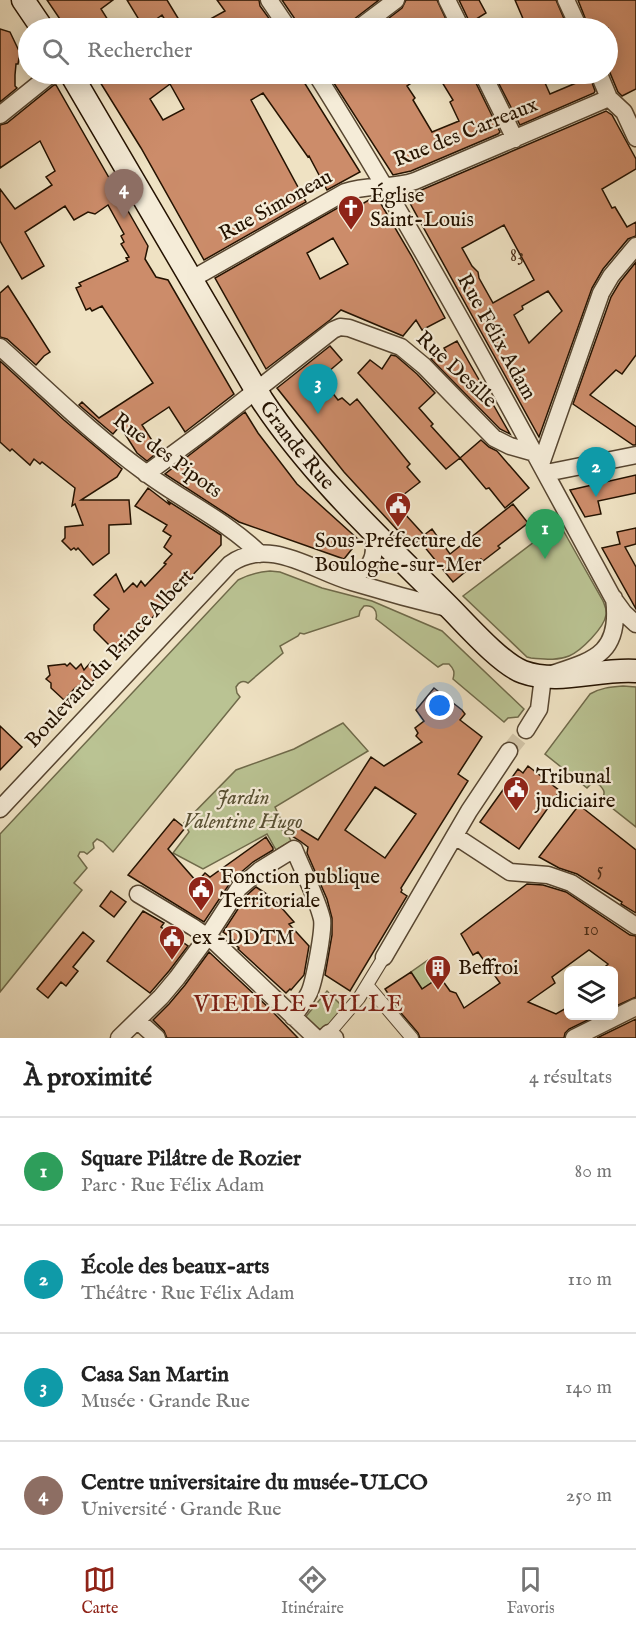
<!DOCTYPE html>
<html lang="fr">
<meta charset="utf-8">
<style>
body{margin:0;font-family:"IM FELL English",serif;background:#f6f6f6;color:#222}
.controls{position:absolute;right:18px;bottom:18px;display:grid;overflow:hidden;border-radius:9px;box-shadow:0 3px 15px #0003}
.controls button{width:54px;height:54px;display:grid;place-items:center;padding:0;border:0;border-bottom:2px solid #e0e0e0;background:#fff;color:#222;font:30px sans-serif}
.you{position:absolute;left:440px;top:706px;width:21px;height:21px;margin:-15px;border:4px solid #fff;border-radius:50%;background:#1a73e8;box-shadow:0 0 0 9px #1a73e833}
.badge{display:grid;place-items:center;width:39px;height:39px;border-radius:50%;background:#8f2418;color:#fff;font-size:20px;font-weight:700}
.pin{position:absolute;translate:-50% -50px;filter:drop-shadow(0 2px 3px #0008)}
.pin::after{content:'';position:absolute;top:32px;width:21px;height:18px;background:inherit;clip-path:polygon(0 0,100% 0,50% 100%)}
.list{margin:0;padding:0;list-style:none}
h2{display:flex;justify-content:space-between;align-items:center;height:78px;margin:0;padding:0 24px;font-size:26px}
h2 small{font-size:20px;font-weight:400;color:#767676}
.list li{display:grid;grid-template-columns:39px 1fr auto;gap:18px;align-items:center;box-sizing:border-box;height:108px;padding:0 24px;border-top:2px solid #e0e0e0}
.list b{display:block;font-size:22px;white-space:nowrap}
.list p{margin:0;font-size:20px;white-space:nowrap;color:#767676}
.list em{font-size:20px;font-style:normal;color:#767676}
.icon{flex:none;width:33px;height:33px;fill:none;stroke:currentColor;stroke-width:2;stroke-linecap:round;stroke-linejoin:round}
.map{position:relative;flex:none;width:636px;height:1038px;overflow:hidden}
.search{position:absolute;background:#fff;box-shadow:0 3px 15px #0003;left:18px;right:18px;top:18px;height:66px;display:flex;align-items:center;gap:15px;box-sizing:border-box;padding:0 21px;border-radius:33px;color:#767676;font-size:22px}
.sheet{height:510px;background:#fff}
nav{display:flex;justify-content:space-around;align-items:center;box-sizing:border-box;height:84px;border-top:2px solid #e0e0e0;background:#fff;font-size:16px;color:#767676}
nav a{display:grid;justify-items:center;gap:3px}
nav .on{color:#8f2418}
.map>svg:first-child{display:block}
</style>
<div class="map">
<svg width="636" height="1038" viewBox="0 0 636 1038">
<rect width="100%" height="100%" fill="#efe2c3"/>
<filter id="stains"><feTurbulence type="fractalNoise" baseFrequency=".00333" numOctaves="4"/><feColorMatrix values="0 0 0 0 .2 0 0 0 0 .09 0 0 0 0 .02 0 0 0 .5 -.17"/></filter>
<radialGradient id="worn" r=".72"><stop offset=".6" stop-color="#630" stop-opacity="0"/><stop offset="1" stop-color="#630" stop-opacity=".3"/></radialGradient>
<path fill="#bac393" stroke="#6f6a4a" stroke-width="1.5" d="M559 523 603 601C605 606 607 609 606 615 604 628 581 651 569 656 557 661 544 659 531 658L527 657 463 596Z
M270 571 280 572 322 588 372 601 442 631 524 709 518 717 508 718 504 722 453 679C455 672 454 669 449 664H443L438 667 376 619C378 610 373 605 364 606L360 611 359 616 304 634 300 633 298 636 280 646 283 653 248 683C242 680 239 682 236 687L237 693 240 697 113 852 103 842 97 839 93 843 94 848 87 854 84 852H80L78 856 87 868 74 883 82 890 0 992V834L238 580C249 574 258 572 270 571Z
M623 686 636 687V827L602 800C606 792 604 789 598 784H591L587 788 545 754 590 694C600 688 610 687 623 686Z
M343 723 368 751 275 807 291 841 276 850 267 834 203 869 173 853 189 832 184 823 236 770 294 749Z
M428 960 440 977 422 989 411 972Z
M327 991 346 1010 320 1034 303 1020Z"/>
<path fill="#cc8c6a" stroke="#241200" stroke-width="1.5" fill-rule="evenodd" d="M47 0H113L101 9 113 28H66Z
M127 0H167L184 28H170L162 15 144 28Z
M217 0H259L260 6 276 28H194L225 11Z
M282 0H379L353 20 350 23 349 28H298L297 22Z
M406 0H437L450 28H376L402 8Z
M459 0H479L486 13 470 23Z
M515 0H556L568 28H527Z
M578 0H636V89L622 96 618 92 608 68V28H589Z
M0 29 10 32 20 53 18 64H16L15 75V86L17 88 0 102Z
M95 74H299L360 172 327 190 309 156 308 157 263 93 251 100 306 202 204 260 141 148ZM170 84 184 109 163 120 150 99Z
M328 74H425L407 86 415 98 413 100 432 132 459 121 450 102 453 100 437 74H473L474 79 500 132 498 134 411 171 393 175Z
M494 74H541L550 94 576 83 572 74H589L595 91 594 93 520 125Z
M54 85H56L148 246 145 259 156 277 168 280 234 394 185 432 169 407 142 425 159 451 147 461 137 453 120 426 113 434 79 405 82 402 99 418 153 383 102 306 92 311 90 308 86 310 76 288 81 286 79 283 128 261 126 258 129 257 121 244 124 242 121 236 124 234 108 205 95 214 88 212 74 220 65 206 25 232 44 266 22 279 0 241V189L15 209 52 185 46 177 55 171 40 141 0 168V125L7 123Z
M606 111 612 115 636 159V169L602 189 612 208 615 207 627 227 636 222V236L628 239 603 269 592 288 539 437 406 196 407 194 419 191ZM504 225 534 280 493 303 479 278 478 272 472 266 462 248ZM548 291 562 311 529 343 514 315 523 309 522 306Z
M374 197H377L411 255 445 318 422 330 416 320 403 336 341 310 330 320 266 369 215 278 348 202 352 210ZM333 238 348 264 320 279 307 253Z
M636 262V355L622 374 616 370 590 395 636 427V445H633L573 404 611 297 620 282Z
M8 286 50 352 44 356 36 365 7 339 0 337V293Z
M457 341 470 364 510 434 500 429 431 359 446 352 444 348Z
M330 346 342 360 321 378 338 400 342 398 350 405 357 399 410 464 407 467 420 482 394 502 424 535 432 529 450 554 513 504 528 523 498 546 500 548 483 561 481 559 453 582 419 540 412 546 344 472 277 388Z
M391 355 396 356 417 374 435 393 419 408 433 424 431 426 460 458 446 469 358 373 370 360 382 369Z
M0 361 64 420 122 469 117 477 81 500H129L131 524 109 525V553L93 565 78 548 76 550 74 548 71 550 62 541 65 538V527L83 525 75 504 72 506 75 488 42 462 40 464 34 459 30 465 12 449 10 451 0 442Z
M245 412 258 433 297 484 359 540 344 559 239 522 165 474Z
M481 440 489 447 497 451 529 488 505 508 489 488 486 489 460 458Z
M636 475V493L598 501 601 514 585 517 570 490Z
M148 488 170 505 168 501 221 535V545L118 654 94 630V625L109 609 94 595 116 574 124 592 133 583 137 587 141 581 145 586 166 564 164 563 172 554 164 547 171 536 163 531 167 525 135 506Z
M636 528V544L625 547 636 567V609L602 548 620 544 617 532Z
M91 662 102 671 90 684 88 680 75 688 64 700 51 688V683L46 679 50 675 48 666 65 664 67 666 70 663 76 669 81 664 84 670Z
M434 688 462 710 465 714 460 720 482 737 458 774 468 781 401 888 402 890 401 892 407 896 350 991 325 975 332 935V918L327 899 307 853 308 847 300 841 278 827 284 819 318 840 371 757 384 766 422 742 416 736 418 733 415 728 424 721 416 710ZM375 787 416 814 385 858 345 830Z
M0 726 22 747 0 770Z
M528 766 560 791 519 849 480 822 518 769 523 773Z
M579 805 636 850V913L621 904 622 902 577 874 559 868 539 857Z
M174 819 185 828 168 849 197 882 205 873 210 877 266 837 273 848V850L253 862 232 880 204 922 128 875Z
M527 884 543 885 566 892 630 935 636 936V997L614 1007V970H602L608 964 589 950 552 977 555 983 528 1002 556 1014 568 1007V1016H596L569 1029 565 1033 564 1038H420L418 1033 401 1013 385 989 411 972 422 989 440 977 450 991 456 993 464 1008 500 983 478 952 473 955 461 934Z
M256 887 273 898 294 922 289 924 309 946 304 975 291 990 290 989 286 993 238 949 239 948 233 942 234 940 223 932 247 895Z
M111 891 126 902 114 917 100 906Z
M143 911 164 923 161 927 188 946 169 971 150 993 107 961Z
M83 932 94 941 73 967 78 971 66 986 61 982 48 998 37 989Z
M209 952 270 1009 298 1038H167L164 1031 153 1020 169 1004 185 985Z
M636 1019V1038H597Z"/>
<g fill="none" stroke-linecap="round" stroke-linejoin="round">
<path stroke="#d1c3a6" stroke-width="16" stroke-dasharray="16 8" stroke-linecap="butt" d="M509 751 526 730"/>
<g stroke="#574631" stroke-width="14">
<path id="pedestrian" d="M367 985 412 1038
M329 1033 359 998 384 957"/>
</g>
<g stroke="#574631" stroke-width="19">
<path id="minor" d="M269 0 288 28
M447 0 461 28
M566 0 579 28
M359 28 396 0
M316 74C423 244 517 421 613 598L624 613 636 624
M483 74 515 139
M599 74 609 98 624 112 636 138
M0 115 51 74
M192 279 345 192C368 184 392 189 415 181L609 98
M0 347C47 389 92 434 143 471 181 500 226 520 260 554
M541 464 601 293 611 276 636 246
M546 473 636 455
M146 474 207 429 333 330 340 327 349 328 401 347 424 366 494 438 510 446 535 453
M337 573C371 578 380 557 370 528
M526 730 539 709 543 677C589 661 622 658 614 598
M0 809 230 564C270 536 313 571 352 582 385 592 418 601 451 609
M455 836 510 872 548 875 571 883 636 926
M138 894 193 927 216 943 316 1038
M384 957 469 811 509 751
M138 1021 157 1038
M119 1038 161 997 177 978 208 936 239 888 260 870 294 849C303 871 317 898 322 919 324 930 314 983 309 993 305 1001 299 1009 293 1017
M324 1038 329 1033 335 1038
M574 1038 636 1007"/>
</g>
<g stroke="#241200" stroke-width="25">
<g id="secondary">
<path d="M23 0 42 28"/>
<path id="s1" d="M71 74 262 400C313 477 383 541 448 606 466 624 501 664 523 672 559 685 599 668 636 671"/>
</g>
</g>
<use href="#pedestrian" stroke="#f5ecd8" stroke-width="12"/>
<use href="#minor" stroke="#f5ecd8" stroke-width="16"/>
<use href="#secondary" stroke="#f5ecd8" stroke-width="22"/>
</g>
<defs>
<g id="church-pin" transform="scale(1.35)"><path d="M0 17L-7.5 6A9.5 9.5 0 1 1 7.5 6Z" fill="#8f2418" stroke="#f5ecd8"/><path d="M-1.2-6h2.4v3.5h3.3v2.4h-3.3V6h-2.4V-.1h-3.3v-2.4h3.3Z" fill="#fff"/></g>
<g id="civic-pin" transform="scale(1.35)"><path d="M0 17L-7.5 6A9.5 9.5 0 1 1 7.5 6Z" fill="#8f2418" stroke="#f5ecd8"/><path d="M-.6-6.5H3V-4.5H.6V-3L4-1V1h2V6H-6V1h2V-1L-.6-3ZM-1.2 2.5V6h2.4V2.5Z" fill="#fff"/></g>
<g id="building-pin" transform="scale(1.35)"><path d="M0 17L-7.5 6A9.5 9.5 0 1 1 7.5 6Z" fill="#8f2418" stroke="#f5ecd8"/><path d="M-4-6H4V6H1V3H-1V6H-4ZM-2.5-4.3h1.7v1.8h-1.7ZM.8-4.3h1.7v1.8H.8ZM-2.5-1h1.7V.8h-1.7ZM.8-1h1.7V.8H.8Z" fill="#fff"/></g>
</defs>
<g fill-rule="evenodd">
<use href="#church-pin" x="351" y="208"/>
<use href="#civic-pin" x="398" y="505"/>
<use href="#civic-pin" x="516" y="789"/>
<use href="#civic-pin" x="201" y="889"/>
<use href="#civic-pin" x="172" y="938"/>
<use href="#building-pin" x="438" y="968"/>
</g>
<g text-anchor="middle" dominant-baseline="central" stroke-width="4.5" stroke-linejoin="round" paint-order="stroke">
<g font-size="18" fill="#4e301a">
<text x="517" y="256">83</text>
<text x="600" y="870">5</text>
<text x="591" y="930">10</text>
</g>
<g font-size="21" fill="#241200" stroke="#f5ecd8">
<text transform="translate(466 133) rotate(-22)">Rue des Carreaux</text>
<text transform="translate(276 206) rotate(-29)">Rue Simoneau</text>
<text transform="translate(496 337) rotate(61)">Rue Félix Adam</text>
<text transform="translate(456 370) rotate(43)">Rue Desille</text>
<text stroke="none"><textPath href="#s1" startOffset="435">Grande Rue</textPath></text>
<text transform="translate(167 456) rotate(36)">Rue des Pipots</text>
<text transform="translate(110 659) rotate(-47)">Boulevard du Prince Albert</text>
</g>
<g font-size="21" fill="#241200" stroke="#f5ecd8" text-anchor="start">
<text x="370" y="196">Église<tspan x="370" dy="24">Saint-Louis</tspan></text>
<text x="398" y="541" text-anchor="middle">Sous-Préfecture de<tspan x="398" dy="24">Boulogne-sur-Mer</tspan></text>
<text x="536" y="777">Tribunal<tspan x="536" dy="24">judiciaire</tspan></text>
<text x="220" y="877">Fonction publique<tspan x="220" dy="24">Territoriale</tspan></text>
<text x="192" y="938">ex -DDTM</text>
<text x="458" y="968">Beffroi</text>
</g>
<g font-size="21" font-style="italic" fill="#585033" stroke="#f5ecd8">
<text x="243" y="798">Jardin<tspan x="243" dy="24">Valentine Hugo</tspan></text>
</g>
<g font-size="24" letter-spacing="1.5" fill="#7a1f14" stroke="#f5ecd8">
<text x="299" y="1004">VIEILLE-VILLE</text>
</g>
</g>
<rect width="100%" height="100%" filter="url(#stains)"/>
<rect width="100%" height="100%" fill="url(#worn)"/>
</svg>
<div class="controls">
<button><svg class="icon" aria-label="layers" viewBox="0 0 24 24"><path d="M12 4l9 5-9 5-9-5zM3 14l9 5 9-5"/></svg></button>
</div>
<div class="you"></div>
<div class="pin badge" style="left:545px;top:559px;background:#2e9e5b">1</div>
<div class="pin badge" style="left:596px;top:497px;background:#0f9aa8">2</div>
<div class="pin badge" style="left:318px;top:414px;background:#0f9aa8">3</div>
<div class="pin badge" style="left:124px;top:219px;background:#8d6e63">4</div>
<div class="search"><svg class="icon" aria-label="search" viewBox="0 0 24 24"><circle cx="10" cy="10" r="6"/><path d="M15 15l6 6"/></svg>Rechercher</div>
</div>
<section class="sheet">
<h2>À proximité<small>4 résultats</small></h2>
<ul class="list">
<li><span class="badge" style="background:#2e9e5b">1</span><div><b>Square Pilâtre de Rozier</b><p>Parc · Rue Félix Adam</p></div><em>80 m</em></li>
<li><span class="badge" style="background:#0f9aa8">2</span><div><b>École des beaux-arts</b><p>Théâtre · Rue Félix Adam</p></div><em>110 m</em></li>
<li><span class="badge" style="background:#0f9aa8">3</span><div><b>Casa San Martin</b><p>Musée · Grande Rue</p></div><em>140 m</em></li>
<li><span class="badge" style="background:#8d6e63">4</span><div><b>Centre universitaire du musée-ULCO</b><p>Université · Grande Rue</p></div><em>250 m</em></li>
</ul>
</section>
<nav>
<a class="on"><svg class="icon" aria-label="map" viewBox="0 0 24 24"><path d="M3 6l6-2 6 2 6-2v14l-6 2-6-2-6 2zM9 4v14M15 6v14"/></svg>Carte</a>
<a><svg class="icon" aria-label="directions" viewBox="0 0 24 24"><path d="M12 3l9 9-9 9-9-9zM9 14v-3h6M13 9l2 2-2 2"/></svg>Itinéraire</a>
<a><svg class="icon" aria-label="saved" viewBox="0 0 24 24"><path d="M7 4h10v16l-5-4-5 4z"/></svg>Favoris</a>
</nav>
